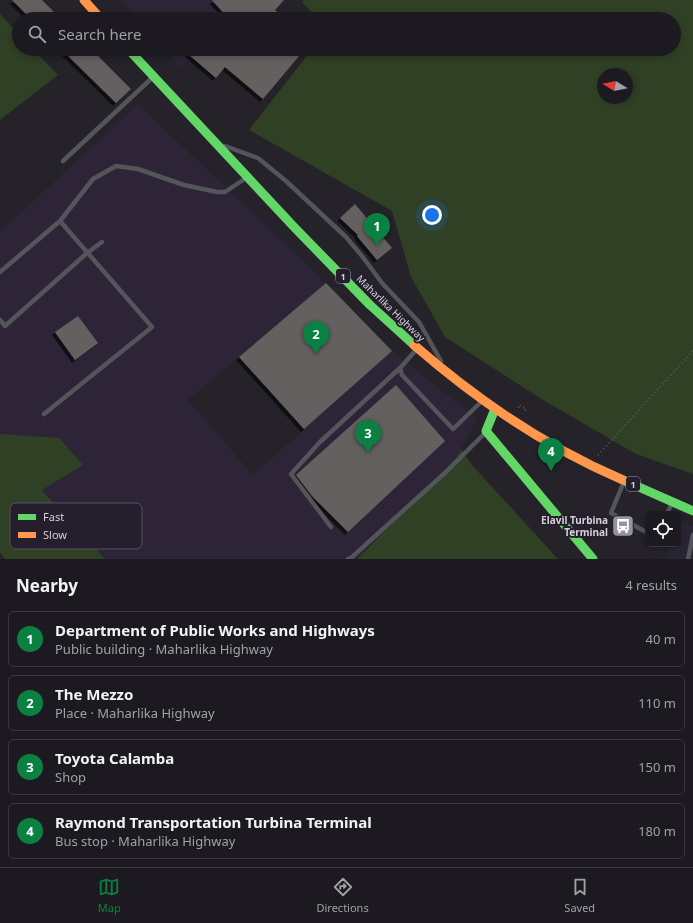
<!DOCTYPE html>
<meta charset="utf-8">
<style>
body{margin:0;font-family:"Noto Sans",sans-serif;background:#29272d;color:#f1f3f6}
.controls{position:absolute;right:12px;bottom:12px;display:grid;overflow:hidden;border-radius:6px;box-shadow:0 2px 6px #0003}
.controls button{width:36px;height:36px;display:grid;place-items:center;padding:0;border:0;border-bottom:1px solid #3a383e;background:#1c1a20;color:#f1f3f6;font:20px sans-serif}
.compass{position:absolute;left:597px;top:68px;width:36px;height:36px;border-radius:50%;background:#1c1a20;box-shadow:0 2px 6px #0003;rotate:280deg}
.you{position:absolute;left:432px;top:215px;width:14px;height:14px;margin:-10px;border:3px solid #fff;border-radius:50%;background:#1a73e8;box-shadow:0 0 0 6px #1a73e833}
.badge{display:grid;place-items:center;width:26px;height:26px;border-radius:50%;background:#0b8043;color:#fff;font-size:13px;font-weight:700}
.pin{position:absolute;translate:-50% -33px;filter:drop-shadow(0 1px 2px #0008)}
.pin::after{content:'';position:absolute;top:21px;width:14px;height:12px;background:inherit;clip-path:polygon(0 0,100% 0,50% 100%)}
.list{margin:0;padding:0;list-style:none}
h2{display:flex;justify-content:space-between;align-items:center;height:52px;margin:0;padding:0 16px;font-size:17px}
h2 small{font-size:13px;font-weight:400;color:#a0a1a5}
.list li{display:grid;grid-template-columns:26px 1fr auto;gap:12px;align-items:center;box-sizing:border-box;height:56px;margin:0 8px 8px;padding:0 8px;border:1px solid #3a383e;border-radius:6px}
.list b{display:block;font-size:15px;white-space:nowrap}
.list p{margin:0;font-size:13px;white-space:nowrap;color:#a0a1a5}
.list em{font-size:13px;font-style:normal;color:#a0a1a5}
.icon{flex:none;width:22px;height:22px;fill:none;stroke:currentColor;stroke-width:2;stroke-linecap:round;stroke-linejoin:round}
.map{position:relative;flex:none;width:693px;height:559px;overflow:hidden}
.search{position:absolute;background:#1c1a20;box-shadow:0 2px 6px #0003;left:12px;right:12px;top:12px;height:44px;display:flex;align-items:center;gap:10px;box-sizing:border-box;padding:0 14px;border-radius:22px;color:#a0a1a5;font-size:15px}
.sheet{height:308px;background:#1c1a20}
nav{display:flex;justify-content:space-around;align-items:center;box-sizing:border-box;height:56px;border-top:1px solid #3a383e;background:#1c1a20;font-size:11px;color:#a0a1a5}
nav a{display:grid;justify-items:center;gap:2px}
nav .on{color:#0b8043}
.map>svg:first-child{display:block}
</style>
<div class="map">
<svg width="693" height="559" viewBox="0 0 693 559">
<defs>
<filter id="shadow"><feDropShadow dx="-3" dy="3" stdDeviation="0" flood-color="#0009"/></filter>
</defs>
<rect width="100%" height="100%" fill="#25222a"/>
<path fill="#292534" d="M681 522 693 526V559H665L672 544H678V530Z"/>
<path fill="#2d2438" d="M120 0H251L231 19H138Z
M165 49H199L181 67Z
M138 104 326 283 188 400 253 475 392 351 477 418 457 457 357 559H105L42 489 83 465 0 434V232Z"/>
<path fill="#2f4025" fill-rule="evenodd" d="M304 0H693V474L636 454 543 400 445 337 411 277 392 211 249 130 312 49H674V19H318L302 2ZM603 74H627V98H603Z
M0 14 19 34V49H33L58 75 0 120Z
M0 434 59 438 83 465 42 490 105 559H5L0 552Z
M461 449 472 465 558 559H357L457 457Z"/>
<path fill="#656161" filter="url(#shadow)" d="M12 0H42L61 19H31Z
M212 0H284L275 10 285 19H229Z
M61 49H91L131 89 116 103Z
M193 49H305L263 99 225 67 216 78 188 54Z
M355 204 392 248 377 260 357 236 358 235 340 218Z
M326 283 392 351 304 429 239 357Z
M78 316 98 343 75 360 55 332Z
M396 385 445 441 348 532 312 496 296 475Z"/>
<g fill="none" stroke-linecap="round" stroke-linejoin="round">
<path stroke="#59585e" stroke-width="2" stroke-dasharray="1 3" stroke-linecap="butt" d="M518 408 519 405 526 409 523 412
M598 455 693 351"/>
<path stroke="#54545b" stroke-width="4.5" d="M225 146 258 158 286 181 346 237 362 256 382 283 419 322 441 361
M63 161 152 78
M0 272 60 221 93 179 116 166 138 169 184 185 217 192H225L246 178
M0 320 5 326 87 253 102 242
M416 350 400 368 402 375 453 429 481 402
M44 414 152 327 60 221
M623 484 611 513 648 533
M667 514 671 505
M331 527 291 474 320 442 400 368
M348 559 351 558 447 471 485 433
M688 559 693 535"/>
<path stroke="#63d668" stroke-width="9" d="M128 49 295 228 370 305 414 345
M495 409 486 431 593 559
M623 480 693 511"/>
<path stroke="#ff974d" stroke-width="9" d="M84 0 101 19
M414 345C477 400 546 447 623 480"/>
</g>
<defs>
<g id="bus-square" transform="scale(1.15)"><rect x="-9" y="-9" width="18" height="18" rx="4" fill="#97939d" stroke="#241e2d"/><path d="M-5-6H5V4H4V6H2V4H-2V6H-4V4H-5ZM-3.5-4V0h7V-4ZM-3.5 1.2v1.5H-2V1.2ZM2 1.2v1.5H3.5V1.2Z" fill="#fff"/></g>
</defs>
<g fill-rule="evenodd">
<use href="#bus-square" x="623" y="526"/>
</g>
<g text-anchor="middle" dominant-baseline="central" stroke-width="4" stroke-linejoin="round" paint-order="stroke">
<g fill="#241e2d" stroke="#a09ba7" stroke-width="1">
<rect x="336" y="269" width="14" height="14" rx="3"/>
<rect x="626" y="477" width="14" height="14" rx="3"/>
</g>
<g font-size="9" font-weight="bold" fill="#d5d0db">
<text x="343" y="276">1</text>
<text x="633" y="484">1</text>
</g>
<g font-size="10" fill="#d5d0db" stroke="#241e2d">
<text transform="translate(391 308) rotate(44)">Maharlika Highway</text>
</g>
<g font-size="10" font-weight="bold" fill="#d5d0db" stroke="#241e2d" text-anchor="end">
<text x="608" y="520">Elavil Turbina<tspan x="608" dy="12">Terminal</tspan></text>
</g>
</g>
<rect x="10" y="503" width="132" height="46" rx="6" fill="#241e2d" stroke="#595361" stroke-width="1"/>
<rect x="18" y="514" width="18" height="6" fill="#63d668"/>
<rect x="18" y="532" width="18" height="6" fill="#ff974d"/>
<g font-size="11" fill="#d5d0db">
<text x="43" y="521">Fast</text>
<text x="43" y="539">Slow</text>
</g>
</svg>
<div class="controls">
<button><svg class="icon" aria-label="locate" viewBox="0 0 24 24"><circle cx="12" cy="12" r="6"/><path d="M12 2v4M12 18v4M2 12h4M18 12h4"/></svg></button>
</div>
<svg class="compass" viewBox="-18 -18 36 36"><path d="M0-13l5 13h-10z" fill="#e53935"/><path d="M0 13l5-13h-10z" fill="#a0a1a5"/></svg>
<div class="you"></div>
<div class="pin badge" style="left:377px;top:246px">1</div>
<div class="pin badge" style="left:316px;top:354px">2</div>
<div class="pin badge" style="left:368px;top:453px">3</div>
<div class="pin badge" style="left:551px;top:471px">4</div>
<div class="search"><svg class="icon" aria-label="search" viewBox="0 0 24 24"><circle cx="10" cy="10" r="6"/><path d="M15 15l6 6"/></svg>Search here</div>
</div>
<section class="sheet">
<h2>Nearby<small>4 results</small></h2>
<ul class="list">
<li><span class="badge">1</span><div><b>Department of Public Works and Highways</b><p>Public building · Maharlika Highway</p></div><em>40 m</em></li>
<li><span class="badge">2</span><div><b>The Mezzo</b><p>Place · Maharlika Highway</p></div><em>110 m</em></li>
<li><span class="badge">3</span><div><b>Toyota Calamba</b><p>Shop</p></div><em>150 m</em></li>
<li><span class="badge">4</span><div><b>Raymond Transportation Turbina Terminal</b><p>Bus stop · Maharlika Highway</p></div><em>180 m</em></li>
</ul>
</section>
<nav>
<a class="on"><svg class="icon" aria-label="map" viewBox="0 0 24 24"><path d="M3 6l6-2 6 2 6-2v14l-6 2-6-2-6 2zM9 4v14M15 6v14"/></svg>Map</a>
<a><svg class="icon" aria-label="directions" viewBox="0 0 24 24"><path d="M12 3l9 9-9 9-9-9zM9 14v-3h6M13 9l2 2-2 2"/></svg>Directions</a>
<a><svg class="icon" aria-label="saved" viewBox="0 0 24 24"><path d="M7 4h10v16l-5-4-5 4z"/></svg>Saved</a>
</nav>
